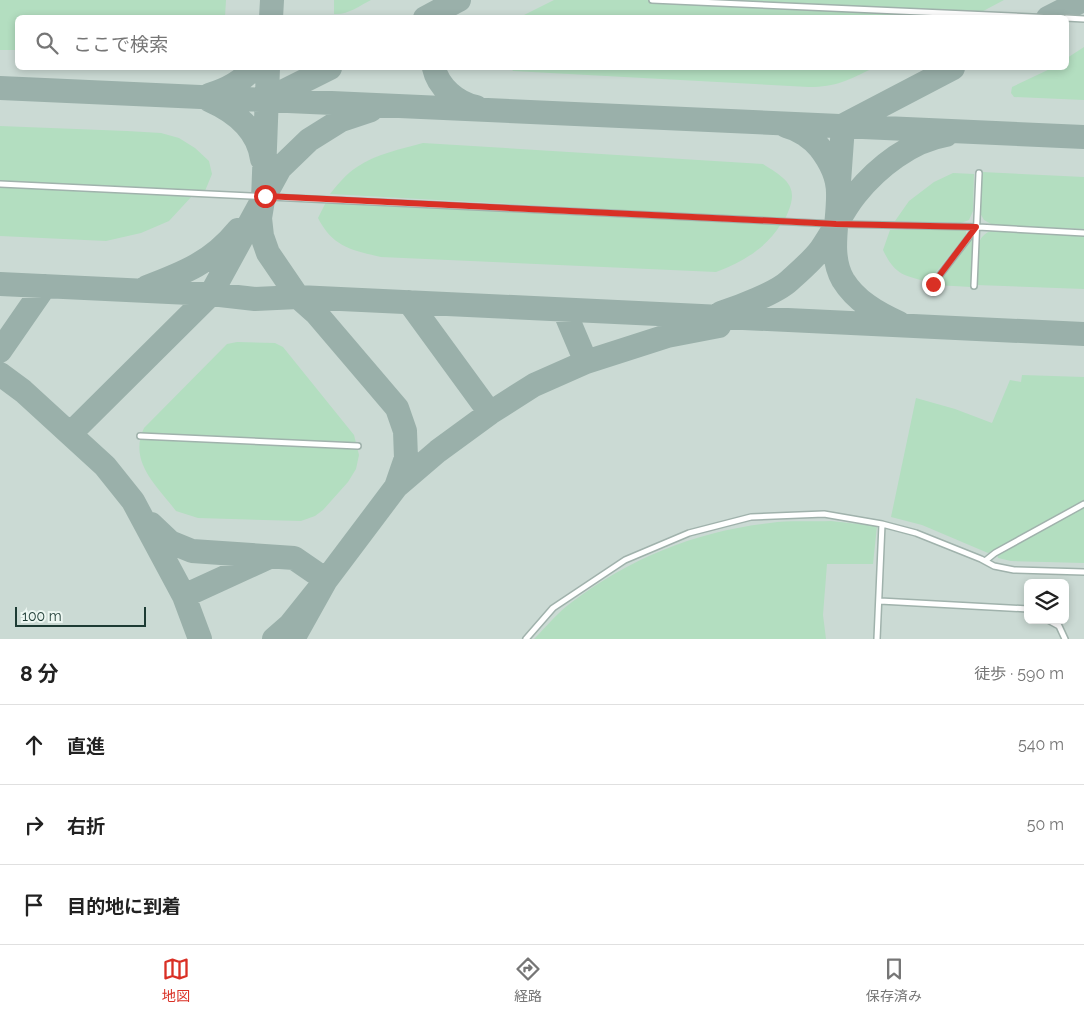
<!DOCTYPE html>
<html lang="ja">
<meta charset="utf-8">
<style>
body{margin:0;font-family:Raleway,"Noto Sans JP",sans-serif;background:#f6f6f6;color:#222}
.controls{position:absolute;right:15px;bottom:15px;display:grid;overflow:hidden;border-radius:8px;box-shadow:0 2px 8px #0003}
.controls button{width:45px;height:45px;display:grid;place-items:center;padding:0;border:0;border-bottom:1px solid #e0e0e0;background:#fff;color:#222;font:25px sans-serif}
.scale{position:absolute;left:15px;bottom:12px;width:131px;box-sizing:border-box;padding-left:5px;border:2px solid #1d3b34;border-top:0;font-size:14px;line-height:18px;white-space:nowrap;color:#1d3b34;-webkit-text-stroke:4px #edf7f2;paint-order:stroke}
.stop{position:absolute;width:15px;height:15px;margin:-11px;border:4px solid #d93025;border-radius:50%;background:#fff}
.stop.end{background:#d93025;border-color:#fff;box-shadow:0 1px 5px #0008}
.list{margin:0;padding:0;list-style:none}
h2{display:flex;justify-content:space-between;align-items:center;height:65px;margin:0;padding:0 20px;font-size:21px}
h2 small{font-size:16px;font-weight:400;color:#767676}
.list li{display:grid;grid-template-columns:32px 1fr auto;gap:15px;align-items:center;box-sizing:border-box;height:80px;padding:0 20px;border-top:1px solid #e0e0e0}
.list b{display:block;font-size:19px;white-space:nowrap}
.list em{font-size:16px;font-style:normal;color:#767676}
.icon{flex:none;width:28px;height:28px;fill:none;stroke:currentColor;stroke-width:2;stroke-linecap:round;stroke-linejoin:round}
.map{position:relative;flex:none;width:1084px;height:639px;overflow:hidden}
.search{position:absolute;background:#fff;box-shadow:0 2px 8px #0003;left:15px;right:15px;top:15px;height:55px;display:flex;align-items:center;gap:12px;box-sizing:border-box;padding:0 18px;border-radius:8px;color:#767676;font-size:19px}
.sheet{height:305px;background:#fff}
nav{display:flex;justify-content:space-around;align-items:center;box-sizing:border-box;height:70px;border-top:1px solid #e0e0e0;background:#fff;font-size:14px;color:#767676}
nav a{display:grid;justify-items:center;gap:2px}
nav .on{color:#d93025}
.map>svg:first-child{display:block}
</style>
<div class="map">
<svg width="1084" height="639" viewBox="0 0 1084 639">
<rect width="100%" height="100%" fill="#ddeae5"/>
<path fill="#cbdad4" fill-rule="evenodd" d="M0 0H1084V639H0ZM18 18H1066V68H18ZM1028 583H1065V620H1028Z"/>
<path fill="#b3dec0" d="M0 0H226L225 17 18 18 17 50H0Z
M334 0H371C359 6 348 15 334 14Z
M554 0H1004L970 18H518Z
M1084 47V100L1014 97 1011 93 1012 87 1052 68H1066L1067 58Z
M511 68H873C849 80 836 87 809 87L513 71Z
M0 126 127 131 161 133 179 138 195 148 209 161 212 174 205 191 0 181Z
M423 143 763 164C790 181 800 188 785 219L330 194C338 184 346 174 357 167 376 154 401 149 423 143Z
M982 172 1084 177V229L993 225 984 220 980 213Z
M953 173 974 174 973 211 969 220 961 223 895 221 909 201 934 182Z
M0 186 193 195 169 221 141 233 106 241 0 236Z
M326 202 781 224C766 248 743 262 716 272L381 257C351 250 333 247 318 218Z
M960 229 966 231V235L928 282C903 275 895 275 883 250L890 230Z
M991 231 1084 236V289L976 285C977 268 971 237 991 231Z
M973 237 971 287 936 285Z
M237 342 275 343 283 347 354 435 359 455 356 469 348 482 323 510 315 516 301 521 198 518 176 511C157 486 128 462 144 428L227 344Z
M1022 375 1084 377V500L988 553 922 525 891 517 916 398 955 409 992 423 1010 380 1021 382Z
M1084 507V563L1011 561 998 558 997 554Z
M831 521 877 526 873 564H827L823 615 826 639H534C546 627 558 612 572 602 630 558 697 531 770 523 790 520 811 522 831 521Z"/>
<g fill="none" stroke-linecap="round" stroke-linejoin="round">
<path stroke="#9ab0aa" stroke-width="24" d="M271 18 272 0
M425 18 459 0
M1048 18 1083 0
M268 68 263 200 260 218 262 236 268 253 298 297 316 313 397 408 405 431 406 458 396 487
M434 68C438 87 457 103 476 107
M0 88 1084 137
M209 95C226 90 242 82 253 68
M268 99 330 68
M209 100C234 111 258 130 262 159
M844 125 953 68
M786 126C799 129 812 138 820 148 830 161 838 177 838 193 839 221 828 254 843 280 856 301 877 313 899 323
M839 182 843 126
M0 284 211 294 255 299 298 297 1084 334
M147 287C184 273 212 262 238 230
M409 302 490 413
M564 310 586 362
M721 313C739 307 776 293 789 281 800 271 813 260 821 249 834 231 842 211 856 194 878 167 911 141 946 135
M0 351 45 286
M0 374 23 391 105 466 133 501 184 596 200 639
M71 433 211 294 280 168 309 140 341 120 371 110
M151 524 170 542 192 551 294 558 326 580 290 625 274 639
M184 596 267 558
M293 639 326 580 396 487 438 451 490 413 534 385 586 362 667 336 719 326"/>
<g stroke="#a0b2ac" stroke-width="8">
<path id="lane" d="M652 0 1055 18
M1066 18 1084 19
M0 184 836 224 978 227 1084 233
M933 284 976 228
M974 286 979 173
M140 436 358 446
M985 561 995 553 1084 504
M880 601 1028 609
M1048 620 1059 626 1065 639
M526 639 553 608 625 560 689 533 751 517 824 514 882 524
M877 639 882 524 916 533 981 559 994 566 1014 570 1084 572"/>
</g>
<use href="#lane" stroke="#fff" stroke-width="5"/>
</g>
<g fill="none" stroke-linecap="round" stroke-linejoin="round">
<path stroke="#d93025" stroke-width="6" d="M265 196 836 224 976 227 933 284"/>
</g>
</svg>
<div class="controls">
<button><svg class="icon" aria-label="layers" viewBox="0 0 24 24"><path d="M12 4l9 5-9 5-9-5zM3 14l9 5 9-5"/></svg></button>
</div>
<div class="scale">100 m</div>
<div class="stop" style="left:265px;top:196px"></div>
<div class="stop end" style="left:933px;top:284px"></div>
<div class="search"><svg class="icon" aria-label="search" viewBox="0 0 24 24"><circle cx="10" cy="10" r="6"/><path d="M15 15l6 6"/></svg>ここで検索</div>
</div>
<section class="sheet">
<h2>8 分<small>徒歩 · 590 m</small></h2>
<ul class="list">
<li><svg class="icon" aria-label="ahead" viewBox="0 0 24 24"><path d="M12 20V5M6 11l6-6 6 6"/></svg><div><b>直進</b></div><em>540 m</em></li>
<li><svg class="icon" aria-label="right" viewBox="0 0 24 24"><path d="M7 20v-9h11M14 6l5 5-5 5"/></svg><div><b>右折</b></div><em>50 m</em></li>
<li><svg class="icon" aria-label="arrive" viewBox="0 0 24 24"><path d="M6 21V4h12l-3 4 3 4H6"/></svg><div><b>目的地に到着</b></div></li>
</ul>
</section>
<nav>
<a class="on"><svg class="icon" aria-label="map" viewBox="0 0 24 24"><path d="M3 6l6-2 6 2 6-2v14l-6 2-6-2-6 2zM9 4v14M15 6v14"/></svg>地図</a>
<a><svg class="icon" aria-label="directions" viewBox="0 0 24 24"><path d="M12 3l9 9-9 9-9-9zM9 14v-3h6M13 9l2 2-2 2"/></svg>経路</a>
<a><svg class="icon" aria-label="saved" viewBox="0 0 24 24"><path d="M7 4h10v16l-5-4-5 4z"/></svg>保存済み</a>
</nav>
